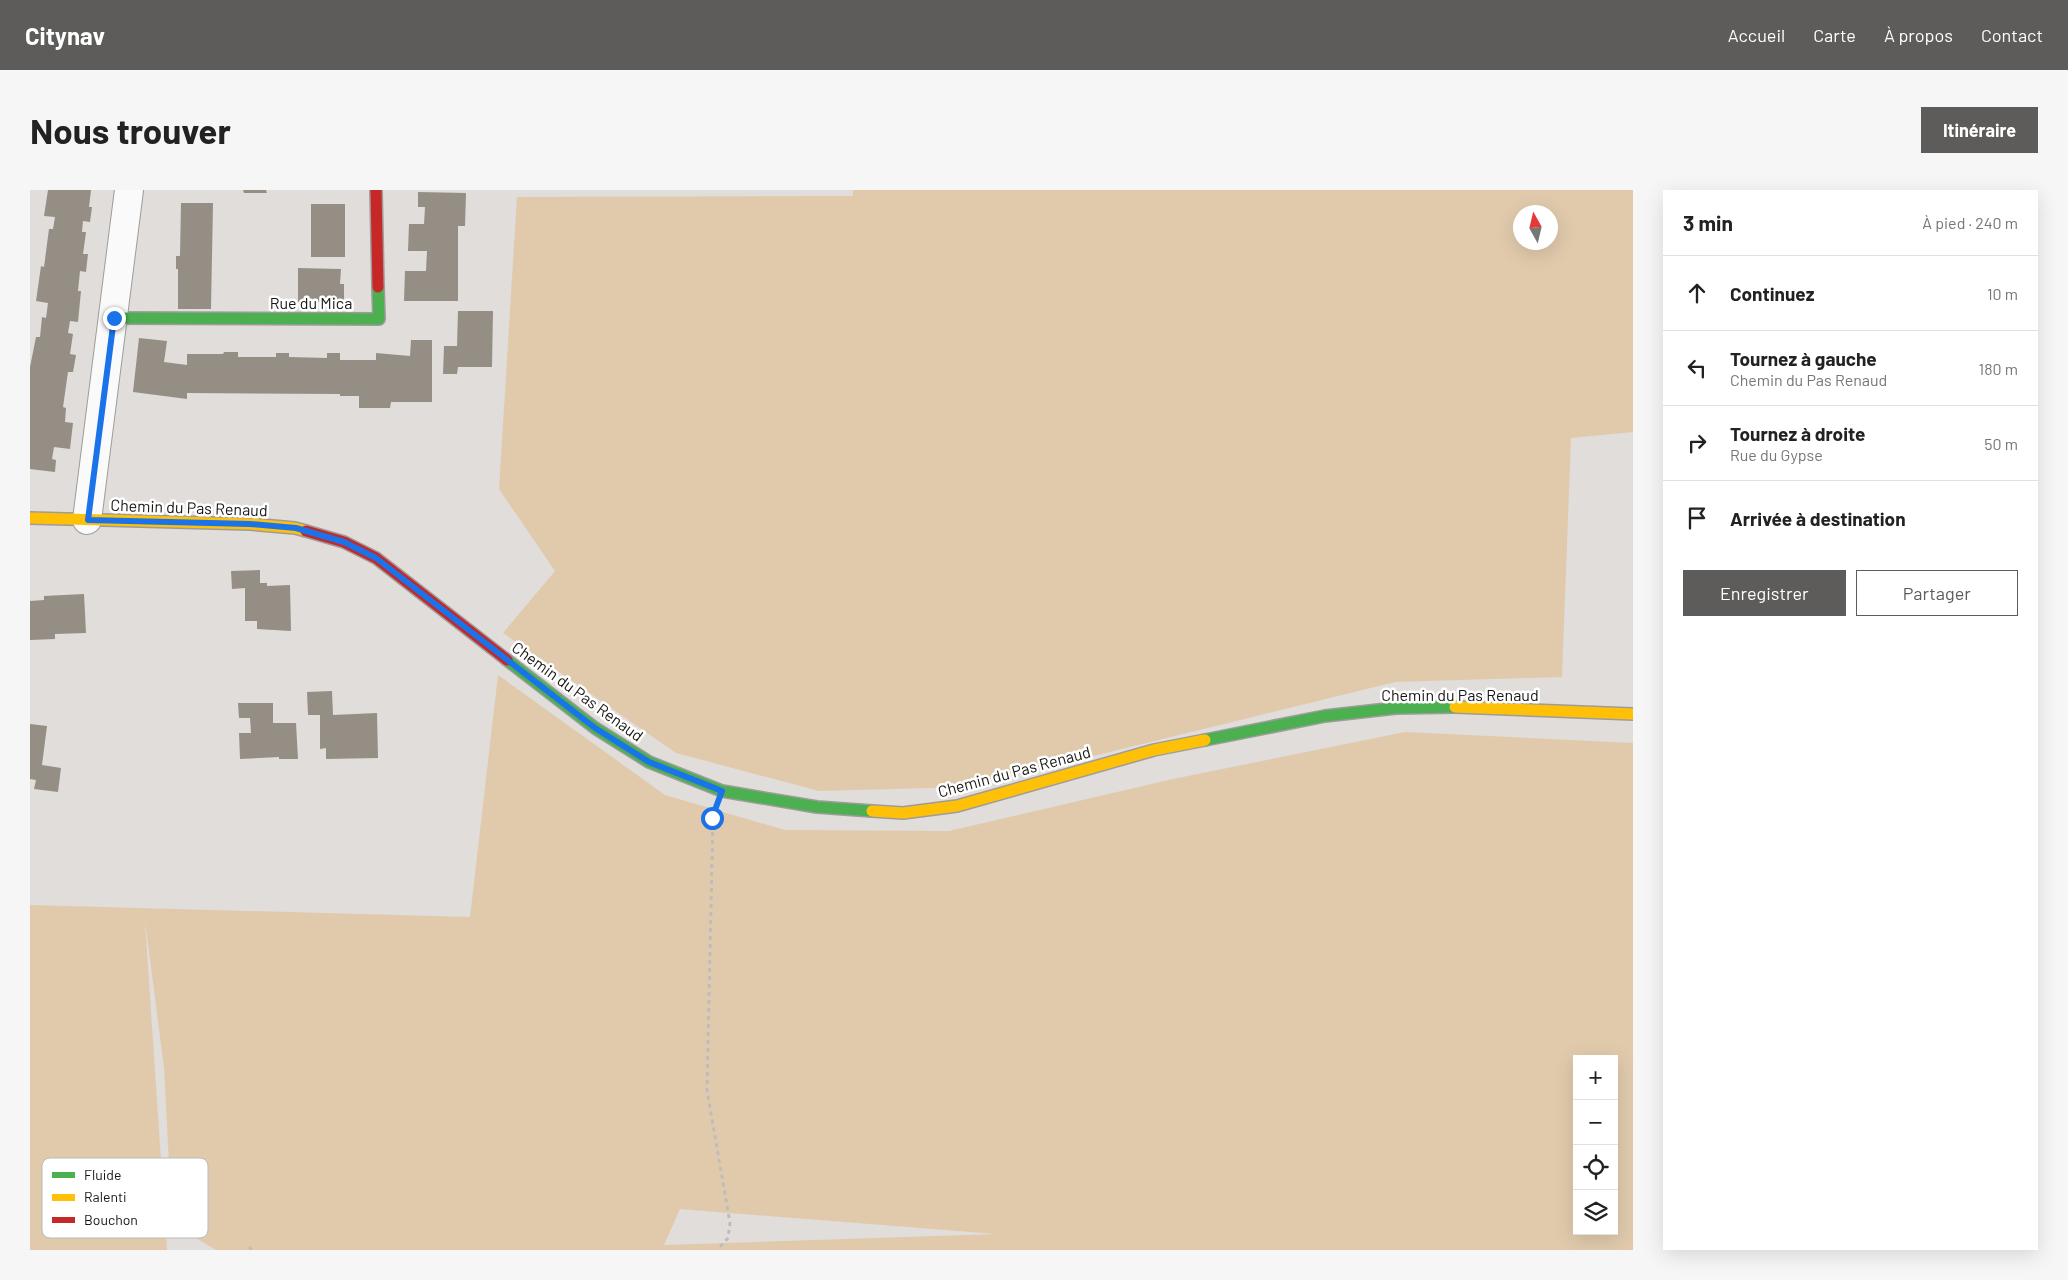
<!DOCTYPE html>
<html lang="fr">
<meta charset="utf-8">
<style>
body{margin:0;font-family:Barlow,sans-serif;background:#f6f6f6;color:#222}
.controls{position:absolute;right:15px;bottom:15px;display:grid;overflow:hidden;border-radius:0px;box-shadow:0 5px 20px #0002}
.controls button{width:45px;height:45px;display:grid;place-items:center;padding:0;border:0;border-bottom:1px solid #e0e0e0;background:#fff;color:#222;font:25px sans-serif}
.compass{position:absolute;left:1483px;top:15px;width:45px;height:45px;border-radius:50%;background:#fff;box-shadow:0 5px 20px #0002;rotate:352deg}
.stop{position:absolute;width:15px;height:15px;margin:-11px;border:4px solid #1a73e8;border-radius:50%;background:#fff}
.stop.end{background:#1a73e8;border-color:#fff;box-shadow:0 1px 5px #0008}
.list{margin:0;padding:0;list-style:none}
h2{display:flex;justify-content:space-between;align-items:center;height:65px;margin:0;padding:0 20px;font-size:21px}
h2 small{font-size:16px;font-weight:400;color:#767676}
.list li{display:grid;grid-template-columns:32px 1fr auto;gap:15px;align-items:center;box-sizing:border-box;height:75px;padding:0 20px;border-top:1px solid #e0e0e0}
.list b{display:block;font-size:19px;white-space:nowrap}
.list p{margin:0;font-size:16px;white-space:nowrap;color:#767676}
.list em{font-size:16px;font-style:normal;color:#767676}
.actions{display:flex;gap:10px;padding:15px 20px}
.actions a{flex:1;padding:11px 0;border:1px solid #5d5c5a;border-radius:0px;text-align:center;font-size:18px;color:#5d5c5a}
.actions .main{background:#5d5c5a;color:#fff}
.icon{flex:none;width:28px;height:28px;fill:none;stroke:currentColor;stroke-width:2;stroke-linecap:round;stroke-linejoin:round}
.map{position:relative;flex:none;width:1603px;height:1060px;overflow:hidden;border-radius:0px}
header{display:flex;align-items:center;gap:30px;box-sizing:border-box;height:70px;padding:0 25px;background:#5d5c5a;color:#fff}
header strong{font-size:24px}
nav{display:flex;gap:28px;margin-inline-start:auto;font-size:18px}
.intro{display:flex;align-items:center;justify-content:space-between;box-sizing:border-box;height:120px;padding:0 30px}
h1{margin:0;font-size:35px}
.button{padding:12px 22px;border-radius:0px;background:#5d5c5a;color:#fff;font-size:18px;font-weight:700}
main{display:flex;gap:30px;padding:0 30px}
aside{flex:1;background:#fff;border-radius:0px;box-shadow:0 5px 20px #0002}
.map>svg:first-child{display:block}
</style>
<header>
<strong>Citynav</strong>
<nav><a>Accueil</a><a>Carte</a><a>À propos</a><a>Contact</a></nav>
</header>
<div class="intro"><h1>Nous trouver</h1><a class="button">Itinéraire</a></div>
<main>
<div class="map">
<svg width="1603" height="1060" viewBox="0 0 1603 1060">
<rect width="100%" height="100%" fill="#e0dddb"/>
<path fill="#e1caac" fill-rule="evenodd" d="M823 0H1603V242L1541 248 1532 487 1365 492 937 597 789 601 646 563 473 443 525 381 469 299 487 7 823 6ZM1490 22H1520V52H1490Z
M468 485 635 605 755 640 919 641 1143 589 1375 542 1603 553V1060H186L166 1048 157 984 139 974 134 878 115 731 137 1060H0V715L440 727ZM1547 869H1584V1041H1547ZM650 1019 966 1044 634 1055Z"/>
<path fill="#958e84" d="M18 0H61L59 17H62L60 32 53 31 52 42H56L53 64H58L56 82 50 81 48 101H51L48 132 40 131 38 143 43 144 40 164 46 165 43 182H38L33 217 36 218 35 232 43 233 40 259 24 257 22 269 26 270 25 282 0 279V177L6 147H10L12 127 16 128 18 113 6 111 11 76 14 77 19 39H23L25 27 14 26Z
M213 0H236L237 3H214Z
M388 2 436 3 435 36H428V111H374L375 81H396L397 61H378L379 34H394L395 17H388Z
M151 13H183L181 119H148V79H146V66H150Z
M281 14H315V67H281Z
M268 78 311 79 310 94H314V112H268Z
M428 121H463L462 177H428L427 184H413L414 156H427Z
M109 148 137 151 134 172 157 175V164H193L194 162H208V167H246V163H259V167L297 168V163H310V170H346V163L380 166 381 150H402V212H361L360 218H329V206H310V204L157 203V209L103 202Z
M230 380V393H237V396L260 395 261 441 227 439V431H215V398L202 399 201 381Z
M54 404 56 443 25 444V449L0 450V411L14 410V406Z
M302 501 303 525 347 523 348 568 296 569V558L290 559V525H278L277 502Z
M208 513H243V533H266L268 569H249V567L210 569 209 543H221L220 528H209Z
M0 534 17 536 12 575 31 578 28 602 4 599 6 590 0 589Z"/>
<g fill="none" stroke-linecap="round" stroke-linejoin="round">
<g stroke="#9e9c9b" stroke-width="30">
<path id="street" d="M57 330 99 0"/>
</g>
<g stroke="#9e9c9b" stroke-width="14">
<path id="fast" d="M84 128 349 129 348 97
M477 470 565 538 619 572 692 601 787 617 842 621
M1175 550 1295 526 1366 518 1425 517"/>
</g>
<g stroke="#9e9c9b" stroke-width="14">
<path id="slow" d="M0 328 220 334 265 338 276 341
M1425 517 1603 524
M842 621 873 623 927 616 1124 560 1175 550"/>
</g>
<g stroke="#9e9c9b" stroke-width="14">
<path id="jam" d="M346 0 348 97
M276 341 314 352 346 368 477 470"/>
</g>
<path stroke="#bebdbc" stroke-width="3" stroke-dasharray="4 4" stroke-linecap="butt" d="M683 626 677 900 700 1033 698 1048 687 1060
M219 1057 222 1060"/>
<use href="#street" stroke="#fafafa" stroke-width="28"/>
<use href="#fast" stroke="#4caf50" stroke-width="11"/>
<use href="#slow" stroke="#ffc107" stroke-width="11"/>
<use href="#jam" stroke="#c62828" stroke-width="11"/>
</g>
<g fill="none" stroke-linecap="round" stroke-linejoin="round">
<path stroke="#1a73e8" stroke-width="6" d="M84 128 58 330 220 334 266 338 314 352 346 368 565 538 619 572 692 601 682 628"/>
</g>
<g text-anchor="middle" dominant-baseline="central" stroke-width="5" stroke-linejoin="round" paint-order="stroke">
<g font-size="16" fill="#171615" stroke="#fff">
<text x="281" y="112">Rue du Mica</text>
<text transform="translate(159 317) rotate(2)">Chemin du Pas Renaud</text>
<text transform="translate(548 501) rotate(36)">Chemin du Pas Renaud</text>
<text x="1430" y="504">Chemin du Pas Renaud</text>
<text transform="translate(984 581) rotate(-15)">Chemin du Pas Renaud</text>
</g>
</g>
<rect x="12" y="968" width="166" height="80" rx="8" fill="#fff" stroke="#b9b9b9" stroke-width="1"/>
<rect x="22" y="982" width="23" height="6" fill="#4caf50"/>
<rect x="22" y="1004" width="23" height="7" fill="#ffc107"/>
<rect x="22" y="1027" width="23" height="6" fill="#c62828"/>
<g font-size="14" fill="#171615">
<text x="54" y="990">Fluide</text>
<text x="54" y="1012">Ralenti</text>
<text x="54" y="1035">Bouchon</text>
</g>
</svg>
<div class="controls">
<button>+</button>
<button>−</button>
<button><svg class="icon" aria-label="locate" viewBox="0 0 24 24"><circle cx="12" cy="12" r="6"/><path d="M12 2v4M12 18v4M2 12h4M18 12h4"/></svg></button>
<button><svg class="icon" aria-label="layers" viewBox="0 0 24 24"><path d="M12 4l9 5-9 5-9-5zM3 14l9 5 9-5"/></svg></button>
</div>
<svg class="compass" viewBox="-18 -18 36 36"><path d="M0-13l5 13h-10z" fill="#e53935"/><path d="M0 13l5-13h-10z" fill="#767676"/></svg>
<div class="stop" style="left:682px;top:628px"></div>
<div class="stop end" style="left:84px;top:128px"></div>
</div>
<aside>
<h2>3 min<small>À pied · 240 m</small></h2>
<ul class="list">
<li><svg class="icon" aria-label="ahead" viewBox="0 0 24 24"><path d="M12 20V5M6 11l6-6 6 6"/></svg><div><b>Continuez</b></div><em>10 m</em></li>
<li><svg class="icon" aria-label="left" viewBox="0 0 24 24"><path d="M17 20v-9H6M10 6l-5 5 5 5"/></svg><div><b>Tournez à gauche</b><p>Chemin du Pas Renaud</p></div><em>180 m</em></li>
<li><svg class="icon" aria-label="right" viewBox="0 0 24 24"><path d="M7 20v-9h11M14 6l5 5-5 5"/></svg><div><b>Tournez à droite</b><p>Rue du Gypse</p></div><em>50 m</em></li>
<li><svg class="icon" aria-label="arrive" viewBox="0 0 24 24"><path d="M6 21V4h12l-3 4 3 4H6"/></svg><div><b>Arrivée à destination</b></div></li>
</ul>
<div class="actions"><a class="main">Enregistrer</a><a>Partager</a></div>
</aside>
</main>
